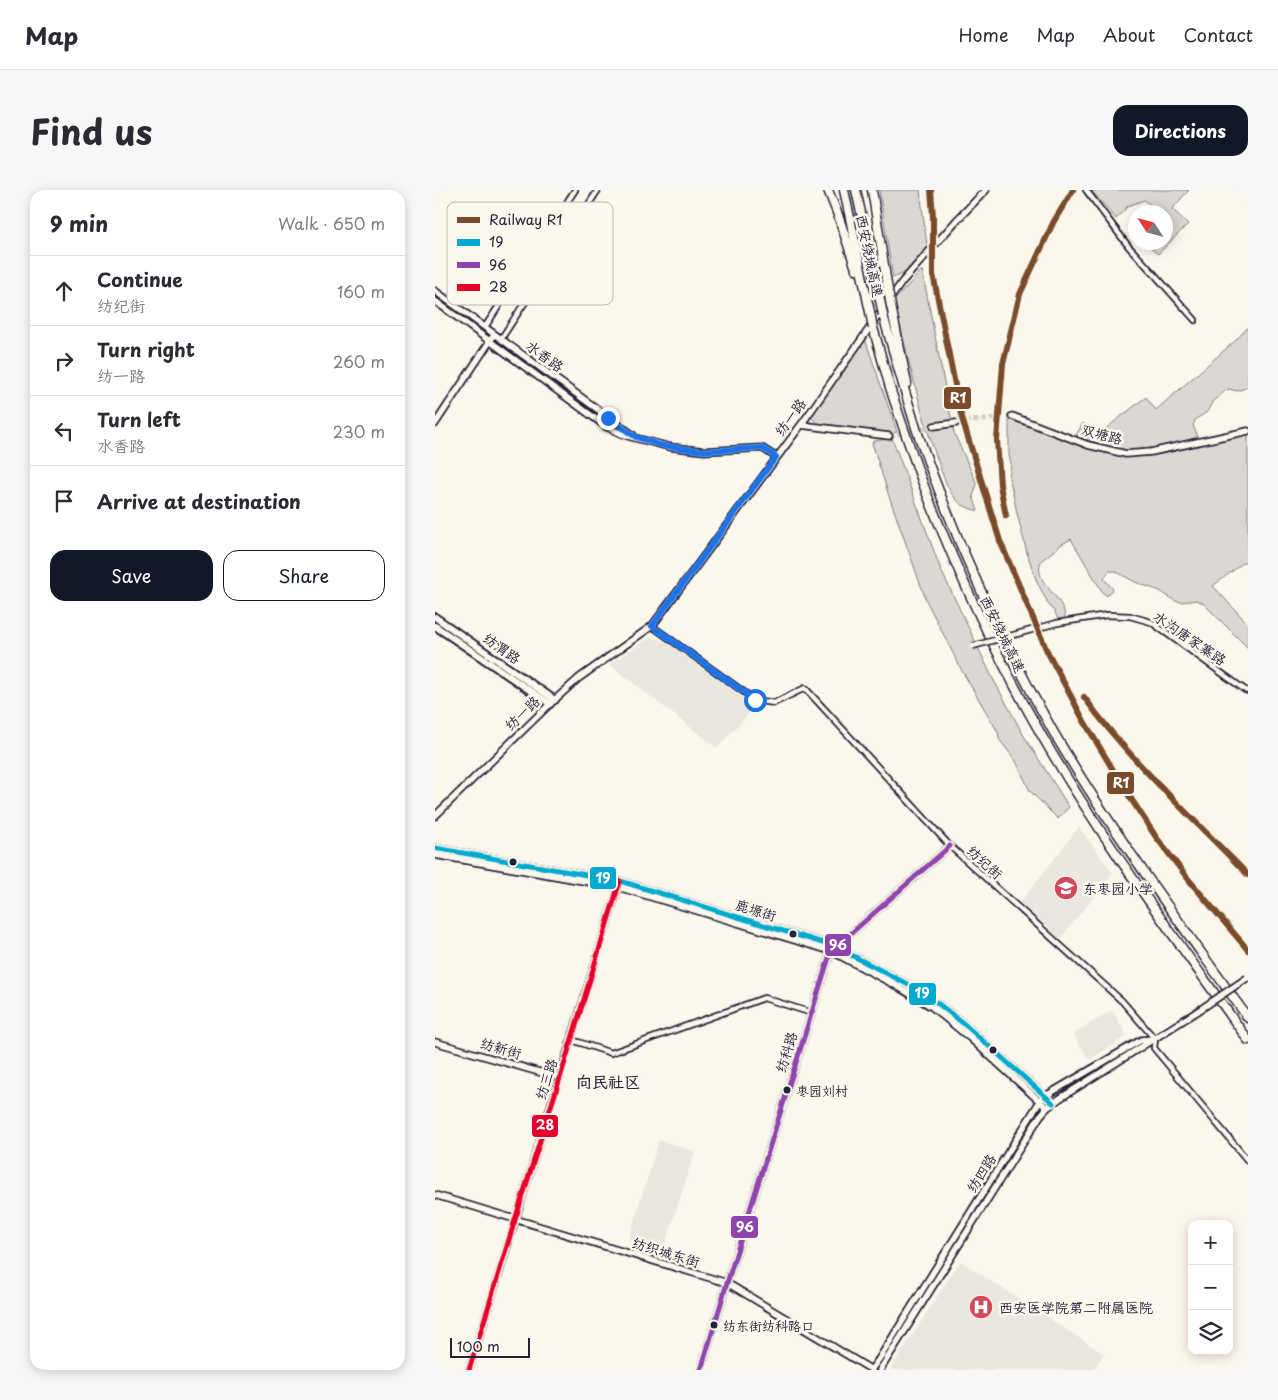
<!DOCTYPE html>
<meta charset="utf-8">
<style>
body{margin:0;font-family:"Playpen Sans","LXGW WenKai TC",sans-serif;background:#f7f7f7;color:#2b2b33}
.controls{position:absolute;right:15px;bottom:15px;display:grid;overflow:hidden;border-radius:10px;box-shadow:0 2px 12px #0003}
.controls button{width:45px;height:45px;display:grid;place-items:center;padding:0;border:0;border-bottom:1px solid #e1e1e2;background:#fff;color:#2b2b33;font:25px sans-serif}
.compass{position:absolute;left:693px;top:15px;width:45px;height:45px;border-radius:50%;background:#fff;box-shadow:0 2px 12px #0003;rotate:306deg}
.scale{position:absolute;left:15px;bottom:12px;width:80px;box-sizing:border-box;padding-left:5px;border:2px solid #22223b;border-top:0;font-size:14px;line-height:18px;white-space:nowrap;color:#22223b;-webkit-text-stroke:4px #fbf7ec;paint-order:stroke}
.stop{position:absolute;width:15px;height:15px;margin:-11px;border:4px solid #1a73e8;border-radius:50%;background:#fff}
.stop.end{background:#1a73e8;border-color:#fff;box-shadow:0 1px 5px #0008}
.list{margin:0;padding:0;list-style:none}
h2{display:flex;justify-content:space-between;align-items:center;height:65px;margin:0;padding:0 20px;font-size:21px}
h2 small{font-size:16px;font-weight:400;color:#7c7c81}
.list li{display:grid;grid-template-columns:32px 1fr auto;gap:15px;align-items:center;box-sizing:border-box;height:70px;padding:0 20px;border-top:1px solid #e1e1e2}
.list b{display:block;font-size:19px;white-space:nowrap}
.list p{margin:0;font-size:16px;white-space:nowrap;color:#7c7c81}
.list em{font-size:16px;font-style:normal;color:#7c7c81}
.actions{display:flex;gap:10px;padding:15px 20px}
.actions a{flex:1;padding:11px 0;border:1px solid #111827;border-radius:15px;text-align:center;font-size:18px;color:#111827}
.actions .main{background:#111827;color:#fff}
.icon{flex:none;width:28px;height:28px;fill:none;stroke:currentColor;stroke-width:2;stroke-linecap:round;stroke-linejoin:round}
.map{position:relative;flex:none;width:813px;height:1180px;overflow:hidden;border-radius:15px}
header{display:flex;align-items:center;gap:30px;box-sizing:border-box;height:70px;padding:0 25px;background:#fff;border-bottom:1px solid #e1e1e2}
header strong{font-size:24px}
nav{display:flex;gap:28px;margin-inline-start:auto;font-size:18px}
.intro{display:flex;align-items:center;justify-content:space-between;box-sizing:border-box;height:120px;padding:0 30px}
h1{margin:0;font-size:35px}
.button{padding:12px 22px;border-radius:15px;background:#111827;color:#fff;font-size:18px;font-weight:700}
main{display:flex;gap:30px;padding:0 30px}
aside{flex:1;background:#fff;border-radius:15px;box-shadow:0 2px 12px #0003}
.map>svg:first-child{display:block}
</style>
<header>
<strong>Map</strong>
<nav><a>Home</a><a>Map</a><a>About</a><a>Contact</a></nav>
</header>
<div class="intro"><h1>Find us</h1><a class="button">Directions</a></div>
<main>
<aside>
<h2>9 min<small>Walk · 650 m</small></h2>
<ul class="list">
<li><svg class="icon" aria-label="ahead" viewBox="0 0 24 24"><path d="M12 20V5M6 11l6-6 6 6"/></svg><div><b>Continue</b><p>纺纪街</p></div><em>160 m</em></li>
<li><svg class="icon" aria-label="right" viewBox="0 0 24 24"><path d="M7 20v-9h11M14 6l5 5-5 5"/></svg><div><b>Turn right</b><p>纺一路</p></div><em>260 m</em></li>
<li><svg class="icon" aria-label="left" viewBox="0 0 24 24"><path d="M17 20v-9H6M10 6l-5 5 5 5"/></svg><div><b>Turn left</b><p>水香路</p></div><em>230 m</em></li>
<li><svg class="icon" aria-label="arrive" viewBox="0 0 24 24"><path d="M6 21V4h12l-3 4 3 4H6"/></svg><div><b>Arrive at destination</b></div></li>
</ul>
<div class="actions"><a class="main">Save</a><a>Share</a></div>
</aside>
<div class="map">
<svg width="813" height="1180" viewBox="0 0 813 1180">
<rect width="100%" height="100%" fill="#fbf7ec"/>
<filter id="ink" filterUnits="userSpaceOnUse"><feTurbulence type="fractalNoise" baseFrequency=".02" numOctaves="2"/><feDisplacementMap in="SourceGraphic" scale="10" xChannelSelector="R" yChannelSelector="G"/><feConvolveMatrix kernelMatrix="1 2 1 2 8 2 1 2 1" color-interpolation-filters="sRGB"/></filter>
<g filter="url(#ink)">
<path fill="#ebe7df" d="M216 447 233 452 320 517 282 558 174 474Z
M644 637 678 683 624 750 584 714Z
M677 820 692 846 654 870 638 844Z
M224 950 260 961 228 1062 193 1051Z
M525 1071 669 1164 658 1180H455Z"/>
<path fill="#dbd8d3" stroke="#7e7d87" d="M444 0H485L492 56C483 67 472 84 458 88Z
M656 0H754L737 19 753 34 723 64 711 53 730 52V22H725L709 10 693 16 681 29Z
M487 80 519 243 542 294 538 306 543 321C534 318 526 316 520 308 512 299 508 285 504 274 484 221 473 165 459 111Z
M813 137V197L802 201 794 199 790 201 778 211 772 222 761 229 758 235 763 247C738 254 709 264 682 259 668 256 654 250 641 245L648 233C655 238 661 243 669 240L711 207 721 220 800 151Z
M430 149 462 242 456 244 384 234 375 227Z
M574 227C601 230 626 247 652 256 662 260 672 263 682 265 720 273 775 250 813 241V369L778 396 813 434V458L768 413 762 410 747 412 740 411 725 401 700 392 680 381H674L669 389 678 399 672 406 668 403 636 349 627 354 606 371C597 394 631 406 630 429L627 431 623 430 620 422 614 415 602 392 592 363 582 323 577 299 574 288 576 274 574 265Z
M457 248 506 380 557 487 589 546 634 617 623 629 595 601 581 571 564 549 563 542 527 481 491 410 455 309 437 253 439 251Z"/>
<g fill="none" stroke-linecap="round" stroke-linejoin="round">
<path stroke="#d0ccc9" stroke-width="5.5" stroke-dasharray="5.5 3" stroke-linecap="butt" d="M521 233 577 226
M454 246 499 236"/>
<g stroke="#22223b" stroke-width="8">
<path id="minor" d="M651 0 694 57 720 85 760 130
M0 3 2 0
M50 137 140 0
M66 149 163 0
M622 433 672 425 695 426 716 432 810 500 813 501
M217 436 320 510 339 513 370 498 515 656 687 811 720 849 719 858 813 971
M137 850 176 863 329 808 377 823"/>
</g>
<g stroke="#22223b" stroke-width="9">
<path id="tertiary" d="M0 101 198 245
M0 111 172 237 189 245 235 257 269 261 327 258 341 267
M577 226 653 255 691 264 716 262 813 241
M0 234 57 148
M366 235 454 246
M499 236 521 233
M0 626 115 514 144 488 217 436 366 235 467 92 521 31 551 0
M0 658 185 691 401 757 472 794 501 812 529 834 618 913
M0 665 183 697 396 761 458 794 497 817 535 848 612 918
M0 852 125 888
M0 1005 292 1093 437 1180
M34 1180 184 695
M266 1180 292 1093 396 761 515 656
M436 1180 444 1169 607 908 706 850 718 849
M445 1180 605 926 612 918 624 909 763 821"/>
</g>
<g stroke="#22223b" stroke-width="10">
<path id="secondary" d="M0 427 120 510
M0 436 115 514"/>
</g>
<g stroke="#22223b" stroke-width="11">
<path id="motorway" d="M393 0 403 25 421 79
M409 0 435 122
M421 0 445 110
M437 0 453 100
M456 116 472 193
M448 125C459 164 470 203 482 241 518 345 564 447 619 543 677 642 746 734 813 828
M438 138C445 160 450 182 457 204 469 240 481 276 495 312 527 392 564 471 607 546 668 652 742 750 813 850"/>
</g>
<use href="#minor" stroke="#fbf7ec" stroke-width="4.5"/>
<use href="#tertiary" stroke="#fbf7ec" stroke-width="5.5"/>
<use href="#secondary" stroke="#fbf7ec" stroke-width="6"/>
<use href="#motorway" stroke="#fbf7ec" stroke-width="8"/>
<g stroke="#22223b" stroke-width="8" stroke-linecap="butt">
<path id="minor-bridge" d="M538 456 622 433"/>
</g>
<g stroke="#22223b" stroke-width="9" stroke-linecap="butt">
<path id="tertiary-bridge" d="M763 821 812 788"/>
</g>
<g stroke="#22223b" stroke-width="11" stroke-linecap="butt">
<path id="motorway-bridge" d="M453 100 456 116
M445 110 448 125
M435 122 438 138"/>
</g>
<use href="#minor-bridge" stroke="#fbf7ec" stroke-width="4.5"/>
<use href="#tertiary-bridge" stroke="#fbf7ec" stroke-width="5.5"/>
<use href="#motorway-bridge" stroke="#fbf7ec" stroke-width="8"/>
<g stroke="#fbf7ec" stroke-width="9">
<path id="bus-1" d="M0 658 185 691 401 757 472 794 501 812 529 834 618 913"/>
</g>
<g stroke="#fbf7ec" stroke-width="9">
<path id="bus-2" d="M266 1180 292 1093 396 761 515 656"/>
</g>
<g stroke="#fbf7ec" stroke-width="9">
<path id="bus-3" d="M34 1180 80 1030 125 888 185 691"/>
</g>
<use href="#bus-1" stroke="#00a9ce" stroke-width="5"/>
<use href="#bus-2" stroke="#8e44ad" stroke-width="5"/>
<use href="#bus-3" stroke="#e4002b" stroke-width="5"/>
<g stroke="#fbf7ec" stroke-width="10">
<path id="rail-1" d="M496 0 498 26V84L526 225 565 351 612 461 649 531 687 595 721 647 754 690 813 760
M571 326 565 295 562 250 568 174 585 104 619 31 638 0
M649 507C696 572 757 627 813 685"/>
</g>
<use href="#rail-1" stroke="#7a4b2a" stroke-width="6"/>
</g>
</g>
<g fill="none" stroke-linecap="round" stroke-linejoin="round" filter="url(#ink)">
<path stroke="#1a73e8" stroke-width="6" d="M173 228 201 247 225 255 244 258 269 261 327 258 341 267 217 436 320 510"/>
</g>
<defs>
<g id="school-disc" transform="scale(1.25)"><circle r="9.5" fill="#d1495b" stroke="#fbf7ec"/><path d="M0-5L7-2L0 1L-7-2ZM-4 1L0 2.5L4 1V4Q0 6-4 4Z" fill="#fff"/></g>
<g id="hospital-disc" transform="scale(1.25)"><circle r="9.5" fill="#d1495b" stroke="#fbf7ec"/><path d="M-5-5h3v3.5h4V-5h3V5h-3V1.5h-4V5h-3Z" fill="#fff"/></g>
</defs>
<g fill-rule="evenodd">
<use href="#school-disc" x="631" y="698"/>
<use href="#hospital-disc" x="546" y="1117"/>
</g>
<g fill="#22223b" stroke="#fbf7ec" stroke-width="2">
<circle cx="78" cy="672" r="4.5"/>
<circle cx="358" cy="744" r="4.5"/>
<circle cx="558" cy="860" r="4.5"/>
<circle cx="352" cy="900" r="4.5"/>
<circle cx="279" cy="1135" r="4.5"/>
</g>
<g text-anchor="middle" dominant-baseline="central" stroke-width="5" stroke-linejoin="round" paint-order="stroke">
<g font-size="13" fill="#22223b" stroke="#fbf7ec" text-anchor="start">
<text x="361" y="900">枣园刘村</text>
<text x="288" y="1135">纺东街纺科路口</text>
</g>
<g font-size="14" fill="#22223b" stroke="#fbf7ec">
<text transform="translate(435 66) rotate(78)">西安绕城高速</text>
<text transform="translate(110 166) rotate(36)">水香路</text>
<text transform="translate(355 227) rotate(-54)">纺一路</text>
<text transform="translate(667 244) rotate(15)">双塘路</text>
<text transform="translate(568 444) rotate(64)">西安绕城高速</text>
<text transform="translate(755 448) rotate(34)">水沟唐家寨路</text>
<text transform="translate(67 458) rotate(35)">纺渭路</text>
<text transform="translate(87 523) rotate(-44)">纺一路</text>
<text transform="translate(550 672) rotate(42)">纺纪街</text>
<text transform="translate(321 720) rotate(17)">鹿塬街</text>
<text transform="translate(66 858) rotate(16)">纺新街</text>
<text transform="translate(351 862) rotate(-73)">纺科路</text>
<text transform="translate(111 889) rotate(-73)">纺三路</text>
<text transform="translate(546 983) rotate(-58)">纺四路</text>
<text transform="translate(231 1062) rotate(17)">纺织城东街</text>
</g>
<g font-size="14" fill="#22223b" stroke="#fbf7ec" text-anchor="start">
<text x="648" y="698">东枣园小学</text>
<text x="564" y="1117">西安医学院第二附属医院</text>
</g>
<g font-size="16" font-weight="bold" fill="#22223b" stroke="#fbf7ec">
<text x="173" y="891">向民社区</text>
</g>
</g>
<rect x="12" y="12" width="166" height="103" rx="8" fill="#fbf7ec" stroke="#bab7b7" stroke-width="1"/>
<rect x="22" y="27" width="23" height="6" fill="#7a4b2a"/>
<rect x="22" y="49" width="23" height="7" fill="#00a9ce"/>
<rect x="22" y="72" width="23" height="6" fill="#8e44ad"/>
<rect x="22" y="94" width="23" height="7" fill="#e4002b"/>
<g font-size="14" fill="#22223b">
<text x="54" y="35">Railway R1</text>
<text x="54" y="57">19</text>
<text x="54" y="80">96</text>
<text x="54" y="102">28</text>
</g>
<g stroke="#fbf7ec" stroke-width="2">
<rect x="508" y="196" width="29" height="24" rx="5" fill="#7a4b2a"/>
<rect x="671" y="581" width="29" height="24" rx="5" fill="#7a4b2a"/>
<rect x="154" y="676" width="28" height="24" rx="5" fill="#00a9ce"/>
<rect x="389" y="743" width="28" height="24" rx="5" fill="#8e44ad"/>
<rect x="473" y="792" width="29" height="24" rx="5" fill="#00a9ce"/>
<rect x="96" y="924" width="28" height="24" rx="5" fill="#e4002b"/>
<rect x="295" y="1025" width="29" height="24" rx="5" fill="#8e44ad"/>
</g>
<g font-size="14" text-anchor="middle" font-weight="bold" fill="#fff">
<text x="523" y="213">R1</text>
<text x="686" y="598">R1</text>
<text x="168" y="693">19</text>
<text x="403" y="760">96</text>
<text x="487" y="808">19</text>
<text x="110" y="940">28</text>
<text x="310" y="1042">96</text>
</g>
</svg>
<div class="controls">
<button>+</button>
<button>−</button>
<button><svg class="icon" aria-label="layers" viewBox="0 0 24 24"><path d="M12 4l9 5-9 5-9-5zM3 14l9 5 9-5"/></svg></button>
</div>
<svg class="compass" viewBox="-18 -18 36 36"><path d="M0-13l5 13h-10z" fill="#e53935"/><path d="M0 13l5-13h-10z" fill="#7c7c81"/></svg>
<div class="scale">100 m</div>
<div class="stop" style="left:320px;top:510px"></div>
<div class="stop end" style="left:173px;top:228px"></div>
</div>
</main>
